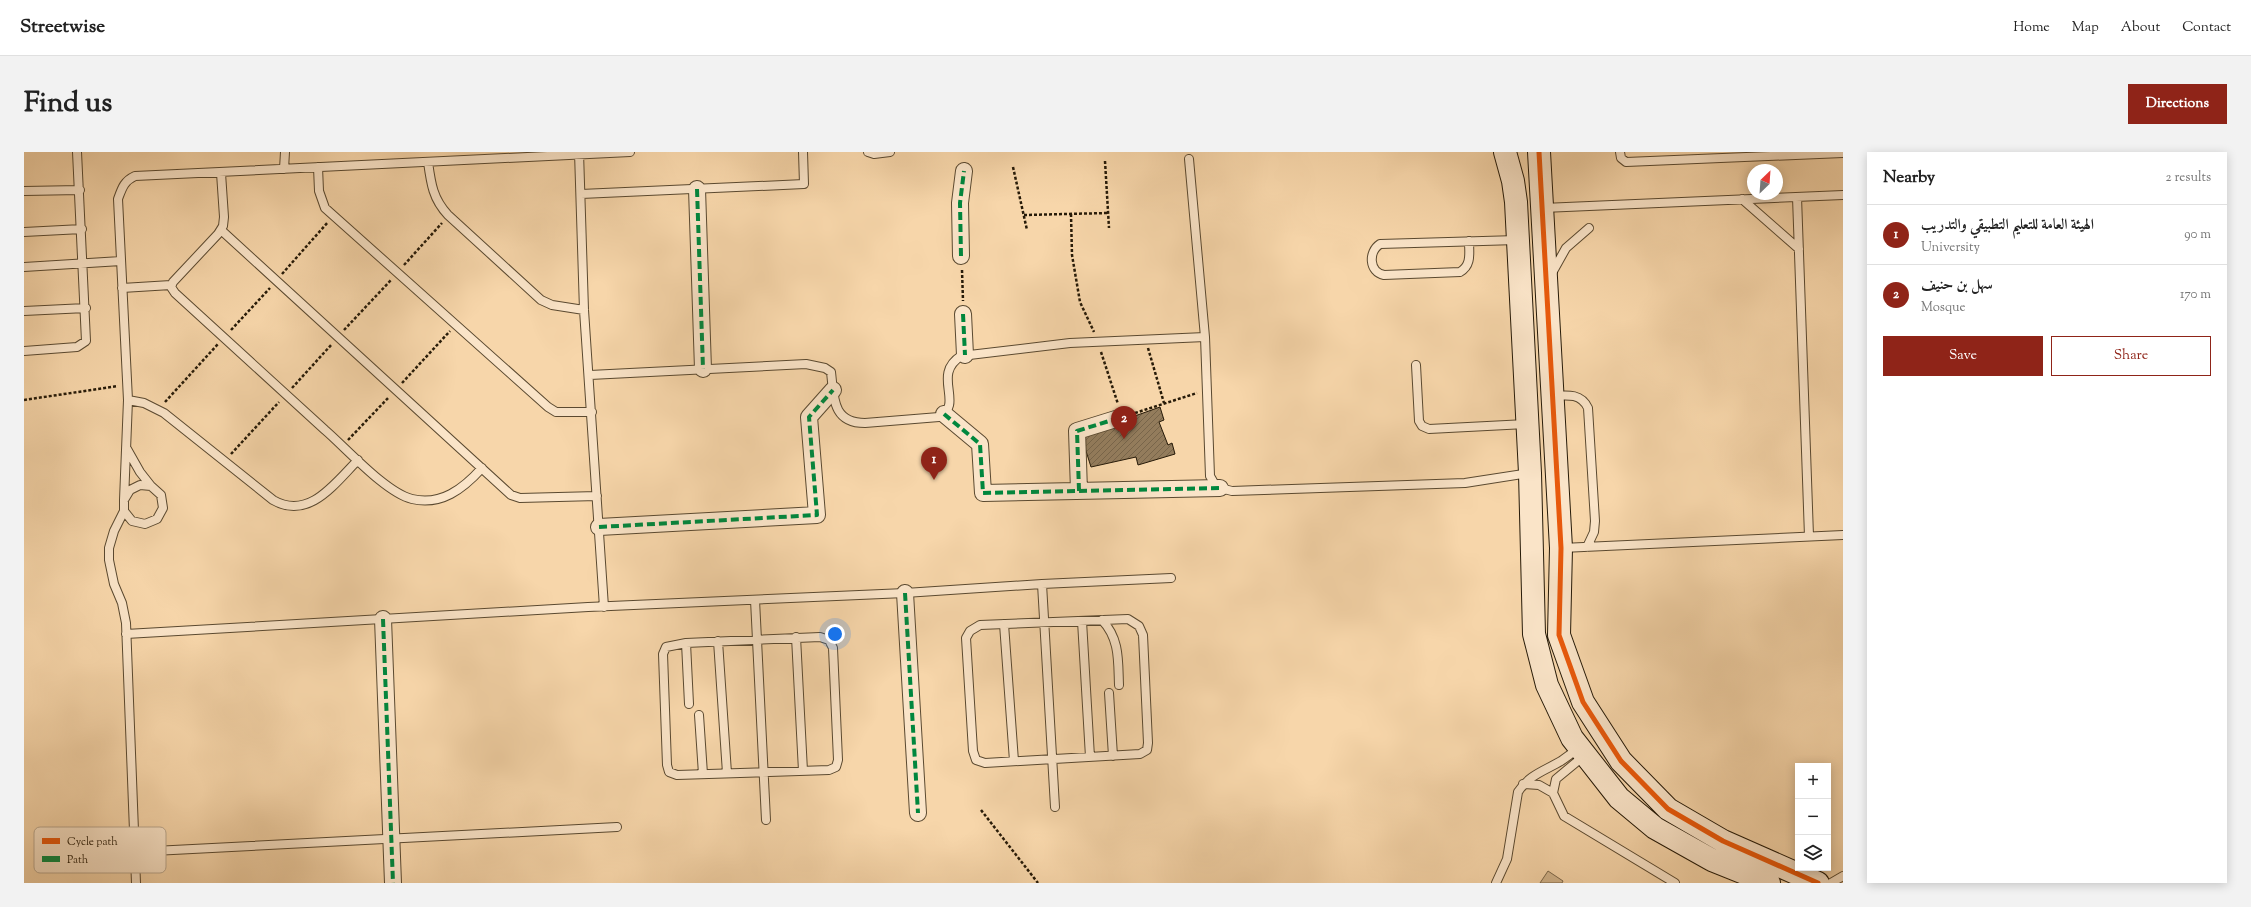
<!DOCTYPE html>
<meta charset="utf-8">
<style>
body{margin:0;font-family:"Sorts Mill Goudy",Amiri,serif;background:#f2f2f2;color:#222}
.controls{position:absolute;right:12px;bottom:12px;display:grid;overflow:hidden;border-radius:0px;box-shadow:0 2px 10px #0003}
.controls button{width:36px;height:36px;display:grid;place-items:center;padding:0;border:0;border-bottom:1px solid #e0e0e0;background:#fff;color:#222;font:20px sans-serif}
.compass{position:absolute;left:1723px;top:12px;width:36px;height:36px;border-radius:50%;background:#fff;box-shadow:0 2px 10px #0003;rotate:25deg}
.you{position:absolute;left:811px;top:482px;width:14px;height:14px;margin:-10px;border:3px solid #fff;border-radius:50%;background:#1a73e8;box-shadow:0 0 0 6px #1a73e833}
.badge{display:grid;place-items:center;width:26px;height:26px;border-radius:50%;background:#8f2418;color:#fff;font-size:13px;font-weight:700}
.pin{position:absolute;translate:-50% -33px;filter:drop-shadow(0 1px 2px #0008)}
.pin::after{content:'';position:absolute;top:21px;width:14px;height:12px;background:inherit;clip-path:polygon(0 0,100% 0,50% 100%)}
.list{margin:0;padding:0;list-style:none}
h2{display:flex;justify-content:space-between;align-items:center;height:52px;margin:0;padding:0 16px;font-size:17px}
h2 small{font-size:13px;font-weight:400;color:#767676}
.list li{display:grid;grid-template-columns:26px 1fr auto;gap:12px;align-items:center;box-sizing:border-box;height:60px;padding:0 16px;border-top:1px solid #e0e0e0}
.list b{display:block;font-size:15px;white-space:nowrap}
.list p{margin:0;font-size:13px;white-space:nowrap;color:#767676}
.list em{font-size:13px;font-style:normal;color:#767676}
.actions{display:flex;gap:8px;padding:12px 16px}
.actions a{flex:1;padding:9px 0;border:1px solid #8f2418;border-radius:0px;text-align:center;font-size:14px;color:#8f2418}
.actions .main{background:#8f2418;color:#fff}
.icon{flex:none;width:22px;height:22px;fill:none;stroke:currentColor;stroke-width:2;stroke-linecap:round;stroke-linejoin:round}
.map{position:relative;flex:none;width:1819px;height:731px;overflow:hidden;border-radius:0px}
header{display:flex;align-items:center;gap:24px;box-sizing:border-box;height:56px;padding:0 20px;background:#fff;border-bottom:1px solid #e0e0e0}
header strong{font-size:19px}
nav{display:flex;gap:22px;margin-inline-start:auto;font-size:14px}
.intro{display:flex;align-items:center;justify-content:space-between;box-sizing:border-box;height:96px;padding:0 24px}
h1{margin:0;font-size:28px}
.button{padding:10px 18px;border-radius:0px;background:#8f2418;color:#fff;font-size:14px;font-weight:700}
main{display:flex;gap:24px;padding:0 24px}
aside{flex:1;background:#fff;border-radius:0px;box-shadow:0 2px 10px #0003}
.map>svg:first-child{display:block}
</style>
<header>
<strong>Streetwise</strong>
<nav><a>Home</a><a>Map</a><a>About</a><a>Contact</a></nav>
</header>
<div class="intro"><h1>Find us</h1><a class="button">Directions</a></div>
<main>
<div class="map">
<svg width="1819" height="731" viewBox="0 0 1819 731">
<defs>
<pattern id="building-hatch" width="6" height="6" patternUnits="userSpaceOnUse"><rect width="6" height="6" fill="#937c5c"/><path d="M-1 1l2-2M0 6l6-6M5 7l2-2" fill="none" stroke="#78654a"/></pattern>
</defs>
<rect width="100%" height="100%" fill="#f7d6aa"/>
<filter id="stains"><feTurbulence type="fractalNoise" baseFrequency=".005" numOctaves="4"/><feColorMatrix values="0 0 0 0 .2 0 0 0 0 .09 0 0 0 0 .02 0 0 0 .5 -.17"/></filter>
<radialGradient id="worn" r=".72"><stop offset=".6" stop-color="#630" stop-opacity="0"/><stop offset="1" stop-color="#630" stop-opacity=".3"/></radialGradient>
<path fill="#d3b68e" stroke="#7c684b" d="M1524 719 1539 729 1538 731H1516Z"/>
<path fill="url(#building-hatch)" stroke="#261a08" d="M1136 255 1140 268 1135 270 1144 293 1148 291 1151 302 1114 313 1112 305 1067 315 1057 283 1095 272 1098 276 1109 271 1108 265Z"/>
<g fill="none" stroke-linecap="round" stroke-linejoin="round">
<g stroke="#5a4930" stroke-width="10">
<path id="lane" d="M555 0 560 158 580 455
M844 0 850 2 866 0
M1596 0 1597 6 1602 10 1819 1
M1165 7 1181 185 1186 324 1190 331 1196 336 1208 339 1441 331 1505 321
M404 10C407 32 409 47 424 63L517 148 528 153 560 158
M294 15 295 39 301 56 524 255 532 260H568
M260 17 261 0
M197 21 200 65 199 74 194 82 149 130 147 135 151 141C201 187 251 232 301 278 322 296 362 341 388 347 417 354 439 337 458 316
M0 39 56 38
M557 42 780 32 779 0
M1773 45 1785 384
M1718 47 1775 97
M1519 56 1819 43
M197 78 487 343 496 346 573 344
M0 80 58 77
M1445 89C1445 101 1448 113 1436 120L1360 123C1345 120 1344 100 1356 92L1493 88
M0 115 97 109
M1528 121 1542 96 1565 76
M98 136 147 133
M0 159 62 156
M0 199 53 195 62 189 53 0
M1392 213 1395 269 1398 274 1405 277 1502 272
M566 223 782 212 801 216 807 220C810 245 808 271 841 271L915 265C941 252 907 223 937 204L1046 191 1181 185
M1529 244C1543 243 1557 241 1564 256L1571 369 1570 380 1563 395
M104 248 120 251 140 261 249 348C285 369 311 331 334 308
M103 297 116 320 127 334
M100 348 104 248 94 47C98 36 100 29 111 24L606 0
M100 359 108 369 121 372 133 367 139 356 137 343 127 334 116 333 106 338 100 348V359L90 379 85 396V408L90 432 98 451 102 471 112 731
M1538 396 1819 383
M1018 432 1031 655
M731 448 742 668
M1104 467 1115 474 1119 483 1124 591 1123 598 1116 602 961 611 952 608 949 599 942 486 946 479 956 473Z
M1078 468C1096 487 1094 509 1095 533
M1058 469 1066 605
M980 472 990 609
M102 482 564 455 881 441 1018 432 1147 426
M772 485 779 619
M796 485 805 488 809 496 814 608 812 615 805 618 653 623 645 620 643 613 639 502 642 495 662 491Z
M694 489 703 621
M662 491 665 552
M1085 541 1089 604
M675 563 679 622
M1561 603 1532 627 1529 641 1540 664 1651 731
M1499 632 1515 633 1529 641
M110 700 593 675
M1472 731 1483 707 1494 640C1505 623 1520 619 1537 609 1543 605 1549 600 1555 596
M1807 731 1819 724"/>
</g>
<g stroke="#5a4930" stroke-width="18">
<path id="street" d="M673 37 679 217
M937 104 936 51 940 19
M939 162 941 203
M920 262 956 292 959 341 1196 336
M1055 339 1053 279 1098 265
M575 375 793 363 785 265 809 238
M881 441 894 661
M359 467 369 731"/>
</g>
<g stroke="#261a08" stroke-width="24">
<path id="secondary" d="M1481 0 1489 29 1492 50 1506 321 1510 482 1523 533 1548 586 1595 646 1631 676 1688 708 1745 731
M1515 0 1537 396 1535 483 1559 550 1597 609 1644 657 1699 689 1794 731"/>
</g>
<path stroke="#261a08" stroke-width="2.5" stroke-dasharray="3 2" stroke-linecap="butt" d="M1081 9 1085 76
M989 15 1003 78
M1047 62 1048 103 1056 150 1070 180
M1000 63 1084 61
M380 113 418 71
M938 118 939 149
M258 122 304 70
M207 178 246 136
M320 178 367 128
M1124 196 1140 251
M1077 200 1094 252
M378 231 426 179
M268 236 308 192
M0 248 94 234
M141 250 194 192
M1111 261 1173 241
M324 288 365 245
M207 302 255 250
M957 658 1014 731"/>
<use href="#lane" stroke="#fae4c8" stroke-width="8"/>
<use href="#street" stroke="#fae4c8" stroke-width="16"/>
<use href="#secondary" stroke="#fae4c8" stroke-width="22"/>
<path stroke="#00873e" stroke-width="4" stroke-dasharray="8 4" stroke-linecap="butt" d="M673 37 679 217
M937 104 936 51 940 19
M939 162 941 203
M920 262 956 292 959 341 1196 336
M1055 339 1053 279 1098 265
M575 375 793 363 785 265 809 238
M881 441 894 661
M359 467 369 731"/>
<g stroke="#fae4c8" stroke-width="8">
<path id="cycleway" d="M1515 0 1537 396 1535 483 1559 550 1597 609 1644 657 1699 689 1794 731"/>
</g>
<use href="#cycleway" stroke="#e8590c" stroke-width="5"/>
</g>
<rect x="10" y="675" width="132" height="46" rx="6" fill="#fae4c8" stroke="#baa78e" stroke-width="1"/>
<rect x="18" y="686" width="18" height="6" fill="#e8590c"/>
<rect x="18" y="704" width="18" height="6" fill="#00873e"/>
<g font-size="11" fill="#261a08">
<text x="43" y="693">Cycle path</text>
<text x="43" y="711">Path</text>
</g>
<rect width="100%" height="100%" filter="url(#stains)"/>
<rect width="100%" height="100%" fill="url(#worn)"/>
</svg>
<div class="controls">
<button>+</button>
<button>−</button>
<button><svg class="icon" aria-label="layers" viewBox="0 0 24 24"><path d="M12 4l9 5-9 5-9-5zM3 14l9 5 9-5"/></svg></button>
</div>
<svg class="compass" viewBox="-18 -18 36 36"><path d="M0-13l5 13h-10z" fill="#e53935"/><path d="M0 13l5-13h-10z" fill="#767676"/></svg>
<div class="you"></div>
<div class="pin badge" style="left:910px;top:328px">1</div>
<div class="pin badge" style="left:1100px;top:287px">2</div>
</div>
<aside>
<h2>Nearby<small>2 results</small></h2>
<ul class="list">
<li><span class="badge">1</span><div><b>الهيئة العامة للتعليم التطبيقي والتدريب</b><p>University</p></div><em>90 m</em></li>
<li><span class="badge">2</span><div><b>سهل بن حنيف</b><p>Mosque</p></div><em>170 m</em></li>
</ul>
<div class="actions"><a class="main">Save</a><a>Share</a></div>
</aside>
</main>
